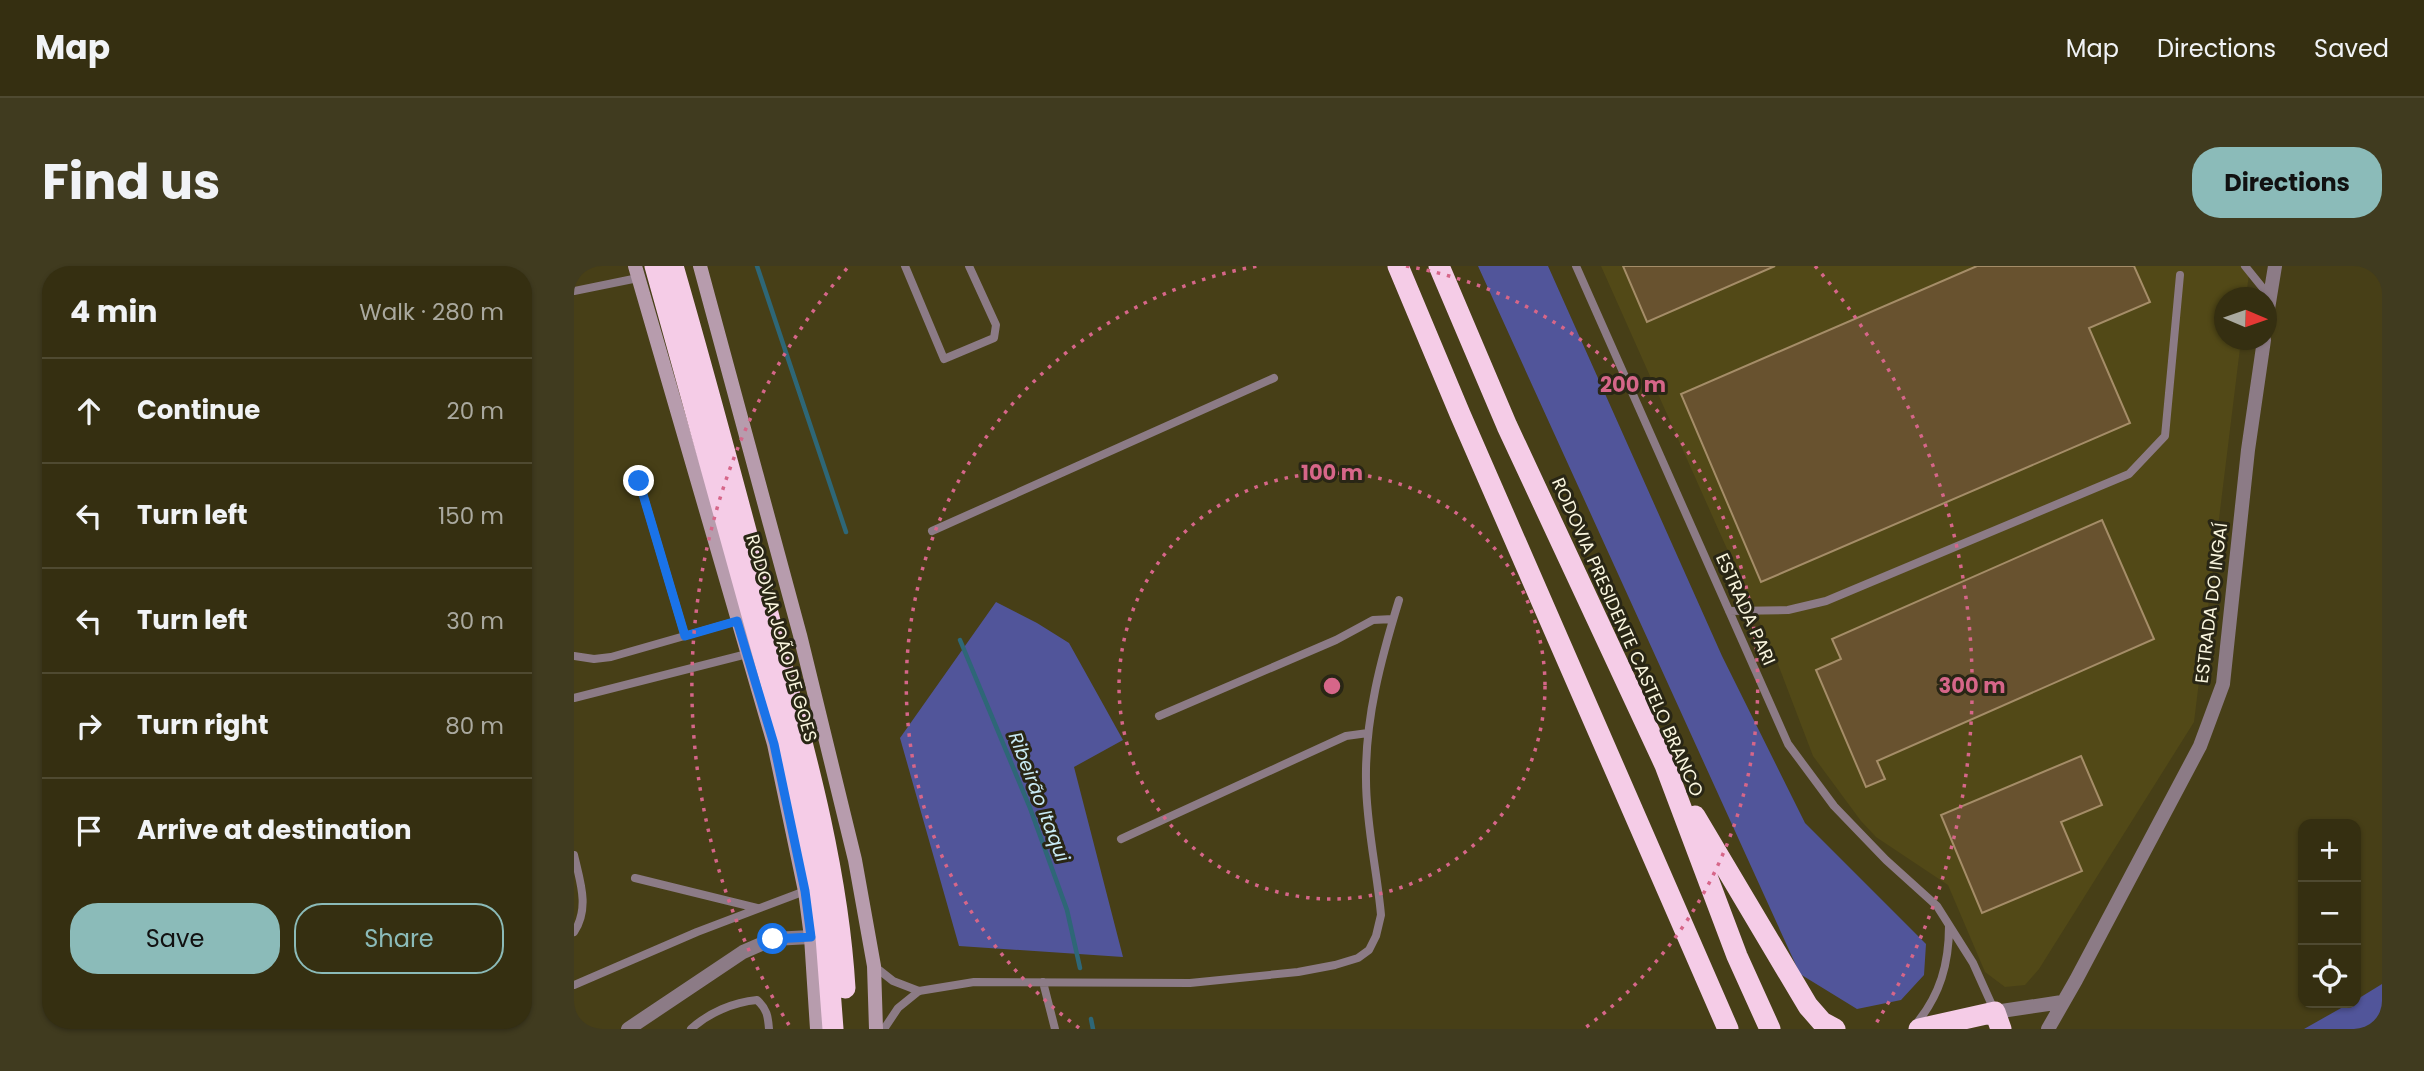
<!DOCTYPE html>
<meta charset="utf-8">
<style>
body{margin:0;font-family:Poppins,sans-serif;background:#403b1f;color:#f1f3f6}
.controls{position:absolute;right:21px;bottom:21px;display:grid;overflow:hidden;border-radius:14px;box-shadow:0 2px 5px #0004}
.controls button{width:63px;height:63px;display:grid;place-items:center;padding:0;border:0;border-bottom:2px solid #4f4a31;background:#352f11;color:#f1f3f6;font:35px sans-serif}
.compass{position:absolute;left:1640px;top:21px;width:63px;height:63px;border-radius:50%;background:#352f11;box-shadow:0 2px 5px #0004;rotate:92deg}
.stop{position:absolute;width:21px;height:21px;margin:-16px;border:5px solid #1a73e8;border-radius:50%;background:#fff}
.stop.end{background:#1a73e8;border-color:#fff;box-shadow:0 2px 7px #0008}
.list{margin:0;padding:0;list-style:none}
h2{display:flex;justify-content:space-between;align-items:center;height:91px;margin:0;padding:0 28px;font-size:30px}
h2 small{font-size:23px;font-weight:400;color:#aaa99f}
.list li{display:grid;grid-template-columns:46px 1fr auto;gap:21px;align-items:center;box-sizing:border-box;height:105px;padding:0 28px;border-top:2px solid #4f4a31}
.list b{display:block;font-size:26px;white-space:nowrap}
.list em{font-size:23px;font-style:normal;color:#aaa99f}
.actions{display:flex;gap:14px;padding:21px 28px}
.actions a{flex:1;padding:16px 0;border:2px solid #8bbbb9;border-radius:28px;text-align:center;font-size:24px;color:#8bbbb9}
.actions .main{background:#8bbbb9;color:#111}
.icon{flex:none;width:38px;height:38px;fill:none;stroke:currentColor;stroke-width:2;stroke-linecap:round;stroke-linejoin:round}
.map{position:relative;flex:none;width:1808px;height:763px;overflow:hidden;border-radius:28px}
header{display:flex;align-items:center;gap:42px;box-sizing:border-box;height:98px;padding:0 35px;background:#352f11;border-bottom:2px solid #4f4a31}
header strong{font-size:33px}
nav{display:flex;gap:38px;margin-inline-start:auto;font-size:24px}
.intro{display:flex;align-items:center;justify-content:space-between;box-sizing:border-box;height:168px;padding:0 42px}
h1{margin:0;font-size:49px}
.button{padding:18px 32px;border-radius:28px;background:#8bbbb9;color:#111;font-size:24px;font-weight:700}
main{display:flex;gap:42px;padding:0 42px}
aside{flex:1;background:#352f11;border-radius:28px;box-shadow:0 2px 5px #0004}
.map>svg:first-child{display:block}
</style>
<header>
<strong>Map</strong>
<nav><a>Map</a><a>Directions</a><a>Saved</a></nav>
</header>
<div class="intro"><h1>Find us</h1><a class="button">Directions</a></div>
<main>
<aside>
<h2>4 min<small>Walk · 280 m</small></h2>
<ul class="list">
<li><svg class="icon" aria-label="ahead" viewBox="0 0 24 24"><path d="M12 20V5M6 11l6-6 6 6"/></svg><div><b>Continue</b></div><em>20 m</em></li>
<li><svg class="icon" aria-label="left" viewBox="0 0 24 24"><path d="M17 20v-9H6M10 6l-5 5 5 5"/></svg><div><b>Turn left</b></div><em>150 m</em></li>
<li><svg class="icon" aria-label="left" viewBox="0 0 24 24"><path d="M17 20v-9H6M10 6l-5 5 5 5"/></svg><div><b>Turn left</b></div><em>30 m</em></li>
<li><svg class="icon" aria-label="right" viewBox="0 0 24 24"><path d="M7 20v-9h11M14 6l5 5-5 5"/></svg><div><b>Turn right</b></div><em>80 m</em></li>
<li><svg class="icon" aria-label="arrive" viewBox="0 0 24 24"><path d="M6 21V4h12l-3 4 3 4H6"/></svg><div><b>Arrive at destination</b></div></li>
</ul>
<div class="actions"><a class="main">Save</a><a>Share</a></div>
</aside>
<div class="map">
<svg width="1808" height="763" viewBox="0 0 1808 763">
<rect width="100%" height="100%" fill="#473f17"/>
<path fill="#524917" d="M1027 0H1676L1672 31 1650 32V74H1667L1620 456 1465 703 1451 719 1431 721 1411 706 1374 619 1302 571 1287 555 1239 490 1202 393Z"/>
<path fill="#51559a" d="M904 0H974L1148 390 1231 557 1352 678 1350 709 1327 734 1283 743 1226 708Z
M422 336 463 357 495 377 549 474 500 501 549 691 385 680 326 472Z
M1808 718V763H1730L1776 737H1782V734Z"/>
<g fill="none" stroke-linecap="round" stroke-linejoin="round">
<path stroke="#2e6777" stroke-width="4.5" d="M183 0 272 266
M386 374 456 542 493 644 506 702
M517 753 519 763"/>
</g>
<path fill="#68522f" stroke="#a58d68" stroke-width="2" d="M1049 0H1201L1073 56Z
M1403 0H1560L1576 36 1515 62 1556 157 1187 316 1107 128Z
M1528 254 1580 373 1303 495 1311 513 1292 521 1242 404 1267 393 1258 373Z
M1507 490 1528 539 1487 556 1508 605 1408 647 1367 549Z"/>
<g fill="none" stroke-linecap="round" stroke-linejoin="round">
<path stroke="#8c7b86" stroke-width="8" d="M331 0 370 93 420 72 422 59 395 0
M1002 0 1214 478 1260 540 1312 594 1363 640 1399 697 1421 746
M1671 0 1696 31
M0 25 64 12
M65 215 111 370
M358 265 700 112
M1155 345 1214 344 1252 335 1555 208 1591 170 1606 9
M0 390 20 393 37 391 163 355
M0 432 173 388
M585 450 762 374 799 354 819 353
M547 573 772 470 794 467
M0 589C6 615 16 642 0 666
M61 612 183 642
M300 700 319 715 345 725
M469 716 481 763
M0 719 123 666 231 625
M1342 758C1366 729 1375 698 1375 660
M117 763C134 747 160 736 183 734 193 743 194 750 195 763
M310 763 324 742 345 725 400 716 616 717 724 706 761 699 784 692 795 684 802 670 807 649C803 604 792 559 792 514 791 452 807 393 825 334"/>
<path stroke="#8c7b86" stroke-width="14" d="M1692 55 1701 0
M1421 746 1488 736
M54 763 169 686 199 673 237 671
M1474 763 1502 714 1626 480 1649 418 1674 184 1690 74"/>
<path stroke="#b79cad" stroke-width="14" d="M61 0 200 478 231 625 237 671 243 763
M126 0 226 369 281 594 300 700 302 763"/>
<path stroke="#f5cce7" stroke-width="21" d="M81 0 217 489 252 671 259 763
M99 0C135 124 168 249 201 374 232 489 264 604 271 722
M824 0 886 148 1154 763
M865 0 933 160 1091 499 1163 690 1196 763
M1121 550 1234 740 1248 756 1261 763
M1345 763 1421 746 1427 763"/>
</g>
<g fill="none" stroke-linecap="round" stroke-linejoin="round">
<path stroke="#1a73e8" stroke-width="9" d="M65 215 111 370 163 355 200 478 231 625 237 671 199 673"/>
</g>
<g fill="none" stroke="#d66689" stroke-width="3.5" stroke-dasharray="3.5 7">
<circle cx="758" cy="420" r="213"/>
<path d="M505 762A426 426 0 0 1 684 0M832 0A426 426 0 0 1 1011 762"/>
<path d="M215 759A640 640 0 0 1 275 0M1241 0A640 640 0 0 1 1301 759"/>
</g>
<g text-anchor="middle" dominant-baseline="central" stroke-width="6" stroke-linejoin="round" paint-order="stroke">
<g font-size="18" fill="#faf6df" stroke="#292615">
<text transform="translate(1637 337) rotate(-83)">ESTRADA DO INGAÍ</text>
<text transform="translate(1172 343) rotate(66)">ESTRADA PARI</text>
<text transform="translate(1054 371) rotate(66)">RODOVIA PRESIDENTE CASTELO BRANCO</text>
<text transform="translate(208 372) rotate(74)">RODOVIA JOÃO DE GOES</text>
</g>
<g font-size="19" font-style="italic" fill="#c9ebf5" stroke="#292615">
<text transform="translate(465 531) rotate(69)">Ribeirão Itaqui</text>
</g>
</g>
<circle cx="758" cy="420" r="10" fill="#d66689" stroke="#292615" stroke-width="3.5"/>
<g font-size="21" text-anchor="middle" font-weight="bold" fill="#d66689" stroke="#292615" stroke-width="6" stroke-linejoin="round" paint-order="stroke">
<text x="1059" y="126">200 m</text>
<text x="758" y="214">100 m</text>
<text x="1398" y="427">300 m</text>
</g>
</svg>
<div class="controls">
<button>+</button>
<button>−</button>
<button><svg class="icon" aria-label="locate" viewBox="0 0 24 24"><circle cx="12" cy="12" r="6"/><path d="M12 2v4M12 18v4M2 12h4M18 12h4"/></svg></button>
</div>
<svg class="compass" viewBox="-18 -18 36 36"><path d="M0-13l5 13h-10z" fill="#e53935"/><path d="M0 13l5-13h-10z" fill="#aaa99f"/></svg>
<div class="stop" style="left:199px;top:673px"></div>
<div class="stop end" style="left:65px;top:215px"></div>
</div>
</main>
